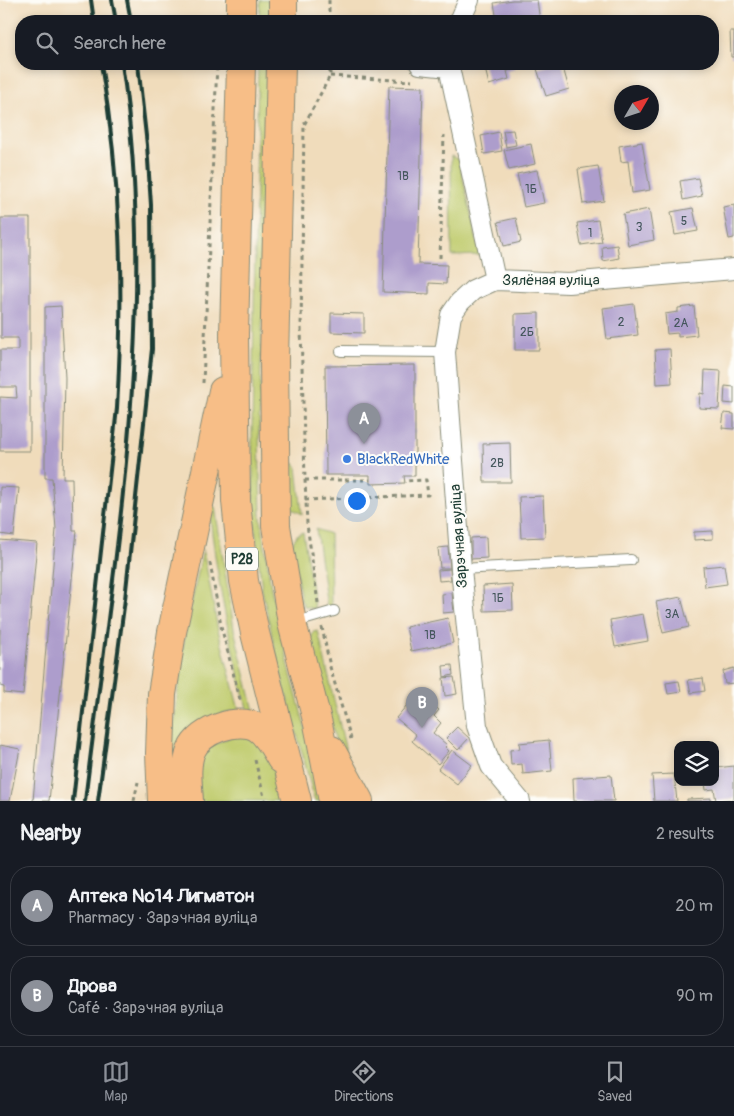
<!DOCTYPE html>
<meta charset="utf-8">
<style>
body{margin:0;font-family:Pangolin,sans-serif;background:#20242c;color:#f1f3f6}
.controls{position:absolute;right:15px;bottom:15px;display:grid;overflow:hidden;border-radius:10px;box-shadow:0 2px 8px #0003}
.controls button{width:45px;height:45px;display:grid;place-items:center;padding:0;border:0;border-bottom:1px solid #363941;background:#171b24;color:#f1f3f6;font:25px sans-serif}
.compass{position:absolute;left:614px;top:85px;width:45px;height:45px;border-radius:50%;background:#171b24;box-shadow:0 2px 8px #0003;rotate:51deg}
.you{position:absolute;left:356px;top:500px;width:18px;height:18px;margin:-12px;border:4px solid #fff;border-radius:50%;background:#1a73e8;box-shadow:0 0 0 8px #1a73e833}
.badge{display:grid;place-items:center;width:32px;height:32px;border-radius:50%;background:#8c9099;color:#fff;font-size:16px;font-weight:700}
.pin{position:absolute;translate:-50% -41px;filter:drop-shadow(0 1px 2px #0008)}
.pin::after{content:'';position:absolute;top:26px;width:18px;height:15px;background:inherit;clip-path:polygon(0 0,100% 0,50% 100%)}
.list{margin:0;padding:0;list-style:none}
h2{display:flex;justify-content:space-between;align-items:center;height:65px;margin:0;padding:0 20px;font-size:21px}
h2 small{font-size:16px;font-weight:400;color:#9ea1a6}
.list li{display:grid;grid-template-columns:32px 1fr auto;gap:15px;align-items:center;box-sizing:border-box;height:80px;margin:0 10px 10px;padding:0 10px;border:1px solid #363941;border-radius:20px}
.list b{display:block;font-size:19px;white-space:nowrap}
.list p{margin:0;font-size:16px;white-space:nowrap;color:#9ea1a6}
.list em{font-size:16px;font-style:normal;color:#9ea1a6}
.icon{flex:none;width:28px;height:28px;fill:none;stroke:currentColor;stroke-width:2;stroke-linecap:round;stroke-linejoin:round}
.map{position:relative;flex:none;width:734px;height:801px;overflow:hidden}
.search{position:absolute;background:#171b24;box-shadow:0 2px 8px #0003;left:15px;right:15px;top:15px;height:55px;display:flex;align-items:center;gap:12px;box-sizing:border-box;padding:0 18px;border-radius:20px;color:#9ea1a6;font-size:19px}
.sheet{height:245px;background:#171b24}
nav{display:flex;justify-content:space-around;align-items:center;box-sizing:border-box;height:70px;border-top:1px solid #363941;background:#171b24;font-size:14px;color:#9ea1a6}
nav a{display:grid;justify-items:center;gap:2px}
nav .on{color:#8c9099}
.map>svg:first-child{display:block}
</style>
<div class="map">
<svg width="734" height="801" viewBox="0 0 734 801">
<rect width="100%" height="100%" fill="#fdfcf7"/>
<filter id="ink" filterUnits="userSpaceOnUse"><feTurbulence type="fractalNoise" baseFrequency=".02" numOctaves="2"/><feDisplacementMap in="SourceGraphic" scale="10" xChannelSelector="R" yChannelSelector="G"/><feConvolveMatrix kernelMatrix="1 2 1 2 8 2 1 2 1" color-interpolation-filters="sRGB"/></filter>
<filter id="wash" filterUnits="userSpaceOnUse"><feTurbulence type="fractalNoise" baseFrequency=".0096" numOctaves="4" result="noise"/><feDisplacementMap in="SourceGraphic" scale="20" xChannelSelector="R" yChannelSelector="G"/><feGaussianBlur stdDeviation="1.12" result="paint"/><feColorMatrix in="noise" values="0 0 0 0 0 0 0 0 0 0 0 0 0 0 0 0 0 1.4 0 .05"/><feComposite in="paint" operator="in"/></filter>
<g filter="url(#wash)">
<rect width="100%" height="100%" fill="#f0dcbb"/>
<path fill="#bfcb6c" stroke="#6f8450" d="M260 0H272L271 21H259Z
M258 64H270L259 431 261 518 271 588 291 675 325 801H315L281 675 262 590 254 519 252 434Z
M451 156 459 160 480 255 452 256Z
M290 463 295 464 297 467 302 514 288 506Z
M209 507H215L234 629 255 715 248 712C230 644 216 577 209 507Z
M316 529 330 534 331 606 327 607Z
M303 532 315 609 305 607 301 601 292 544 297 535Z
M203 549 218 630 239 710 222 713 176 801 171 744 185 634Z
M318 631 347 756 337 746 310 642 313 632Z
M244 731 270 754 281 801H200L199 772 205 748Z"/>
<g id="blocks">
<path fill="#ad9dcc" d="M512 0H537L540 21H497L494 3Z
M730 31H734V57H731Z
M484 64H514L515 69 507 71 509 79 489 85Z
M555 64H562L569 89 546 96 537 69Z
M389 86 423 87 418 264 447 265 446 284 429 283V294L383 292Z
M513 130 516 145 506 147 503 131Z
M499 132 502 151 484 154 481 136Z
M642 142 650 190 632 193 628 161 621 162 619 146Z
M531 144 535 164 509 170 504 150Z
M598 166 604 201 583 204 578 169Z
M537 170 544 203 524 207 517 174Z
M698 178 702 196 683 200 680 181Z
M734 205V238L729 239 723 207Z
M693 208 698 231 675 235 671 212Z
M649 209 654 240 628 245 623 214Z
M1 218H30V451H0V397L17 398 16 387H0V350H18V338H1Z
M516 218 521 242 504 246 498 222Z
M598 220 602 242 581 245 577 223Z
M617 245 619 258 603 261 602 247Z
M634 304 638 335 607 339 603 308Z
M61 306 65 378 63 478H72L73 531H77L49 801H33L56 529 52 478H45V307Z
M694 306 697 335 678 337V333L667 334 665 314 678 312V308Z
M331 313 364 314V333L331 332Z
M539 313V350H515V314Z
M670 349 672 383 657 384 655 350Z
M415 365V476H404L405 483 370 484V475H326L325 366Z
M705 370 721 371 719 409 699 408 700 393 704 394Z
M725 386 734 387V404L724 403Z
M724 413 734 414V429L722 428Z
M510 443 511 482H484L483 444Z
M0 487 19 488 14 536 0 534Z
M543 496 545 537 521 538 519 497Z
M713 531V539L694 540V532Z
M486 537 487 558 471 559V538Z
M0 540 37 543 23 695 4 693V687L0 686Z
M448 547 450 568H440L438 548Z
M724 565 727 584 705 587 703 567Z
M450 569 451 580 439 581 438 570Z
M512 584 513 610 484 611 483 586Z
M452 593 454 612 443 613 442 594Z
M681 597 689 627 663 633 656 602Z
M643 614 648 641 615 647 610 620Z
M448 618 453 643 411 651 406 627Z
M452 665 453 675 444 677 443 666Z
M734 668V683L725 684 723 671Z
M454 677 457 694 445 696 443 678Z
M703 678 705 691 691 693 688 680Z
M679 681 681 692 668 694 666 683Z
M418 692 439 710 434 716 441 723 433 733 447 745 445 747 449 751 438 764 412 741 416 735 396 718Z
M457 727 469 738 458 750 446 738Z
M549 740 552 771 523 774 522 764 511 765 510 750 520 749 519 743Z
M0 745 20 749 10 801H0Z
M452 750 472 765 457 784 438 769Z
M734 766V799L716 801 714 789 706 790 705 782H715V768Z
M674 774 677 801H654L652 775Z
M611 775 614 801H574L573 778Z
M711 798V801H687V799Z"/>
</g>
</g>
<g filter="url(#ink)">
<use href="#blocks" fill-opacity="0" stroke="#888c78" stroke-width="1"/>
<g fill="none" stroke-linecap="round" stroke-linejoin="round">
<g stroke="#888c78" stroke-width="12">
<path id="lane" d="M341 351 445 352
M461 569 631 560
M293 623 334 611"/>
</g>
<g stroke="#888c78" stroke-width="22">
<path id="street" d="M460 21 469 0
M420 64 449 67V64
M449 67 495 280 568 283 734 269
M495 280 473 290 460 302 451 315 445 352 461 569 477 726 491 766 520 801"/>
</g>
<g stroke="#888c78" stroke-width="30">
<path id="highway" d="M241 21V0
M283 21V0
M241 64 234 334 236 501 244 581 255 633 297 801
M281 64 274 360 276 526 292 623 318 724 333 801
M331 750 359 801
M162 801 160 753 162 694 172 632 223 391
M189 801C188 785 185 766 191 751 199 730 239 716 258 728 268 735 275 749 281 759"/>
</g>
<path stroke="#888c78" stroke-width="3" stroke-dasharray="4 4" stroke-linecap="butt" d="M329 0V21
M330 76 412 81
M440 258 444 135
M203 383 217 64
M305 480H370
M305 500 428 495 426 480 404 481
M210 563 221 626 241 703
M318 603 307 524 305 480 301 327 304 125 330 76V64
M322 627 330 667 351 739
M255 760 265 801
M134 801 138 782"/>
<use href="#lane" stroke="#fff" stroke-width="10"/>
<use href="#street" stroke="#fff" stroke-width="20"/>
<use href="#highway" stroke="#f7be87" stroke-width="28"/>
<path stroke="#1f3d34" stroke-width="4" d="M91 0 94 21
M112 0 116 21
M127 0 131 21
M73 801 117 408C124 291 121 180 101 64
M85 801C114 556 160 311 122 64
M98 801 125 599 152 349 151 205 147 145 138 64"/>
</g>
</g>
<circle fill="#3f7fe0" stroke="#fdfcf7" stroke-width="2" cx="347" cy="459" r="5"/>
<g text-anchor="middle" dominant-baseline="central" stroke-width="4" stroke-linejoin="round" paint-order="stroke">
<g font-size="12" fill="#42555a">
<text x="403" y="176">1В</text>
<text x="531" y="189">1Б</text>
<text x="684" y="221">5</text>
<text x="639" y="227">3</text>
<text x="590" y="233">1</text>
<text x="621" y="322">2</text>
<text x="681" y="323">2А</text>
<text x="527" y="332">2Б</text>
<text x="497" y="463">2В</text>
<text x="498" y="598">1Б</text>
<text x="672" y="614">3А</text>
<text x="430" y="635">1В</text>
</g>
<rect fill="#fdfcf7" stroke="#62766e" stroke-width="1" x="226" y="547.5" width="32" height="23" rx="4"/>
<g font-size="14" font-weight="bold" fill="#1f3d34">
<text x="242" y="559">Р28</text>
</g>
<g font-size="15" fill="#1f3d34" stroke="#fdfcf7">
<text x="551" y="280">Зялёная вуліца</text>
<text transform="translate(459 536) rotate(-94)">Зарэчная вуліца</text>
</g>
<g font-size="15" fill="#366cbe" stroke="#fdfcf7" text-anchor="start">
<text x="357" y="459">BlackRedWhite</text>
</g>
</g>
</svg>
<div class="controls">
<button><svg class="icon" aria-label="layers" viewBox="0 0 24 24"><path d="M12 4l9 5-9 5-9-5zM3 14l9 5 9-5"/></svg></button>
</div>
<svg class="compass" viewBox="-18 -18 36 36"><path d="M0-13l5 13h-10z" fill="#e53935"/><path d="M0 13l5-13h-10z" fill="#9ea1a6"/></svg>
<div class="you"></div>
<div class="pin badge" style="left:364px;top:444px">A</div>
<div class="pin badge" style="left:422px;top:728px">B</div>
<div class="search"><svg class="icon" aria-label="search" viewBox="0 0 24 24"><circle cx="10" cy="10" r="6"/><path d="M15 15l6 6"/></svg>Search here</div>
</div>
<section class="sheet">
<h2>Nearby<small>2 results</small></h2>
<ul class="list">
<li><span class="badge">A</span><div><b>Аптека №14 Лигматон</b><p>Pharmacy · Зарэчная вуліца</p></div><em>20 m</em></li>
<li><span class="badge">B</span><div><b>Дрова</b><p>Café · Зарэчная вуліца</p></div><em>90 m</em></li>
</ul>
</section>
<nav>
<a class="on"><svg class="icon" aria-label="map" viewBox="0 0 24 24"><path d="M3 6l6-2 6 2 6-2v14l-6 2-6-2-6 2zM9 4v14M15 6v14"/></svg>Map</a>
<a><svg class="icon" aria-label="directions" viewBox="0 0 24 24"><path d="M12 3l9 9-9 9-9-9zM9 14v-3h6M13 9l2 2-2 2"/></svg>Directions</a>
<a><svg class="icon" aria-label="saved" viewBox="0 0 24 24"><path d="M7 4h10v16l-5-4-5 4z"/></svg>Saved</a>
</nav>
